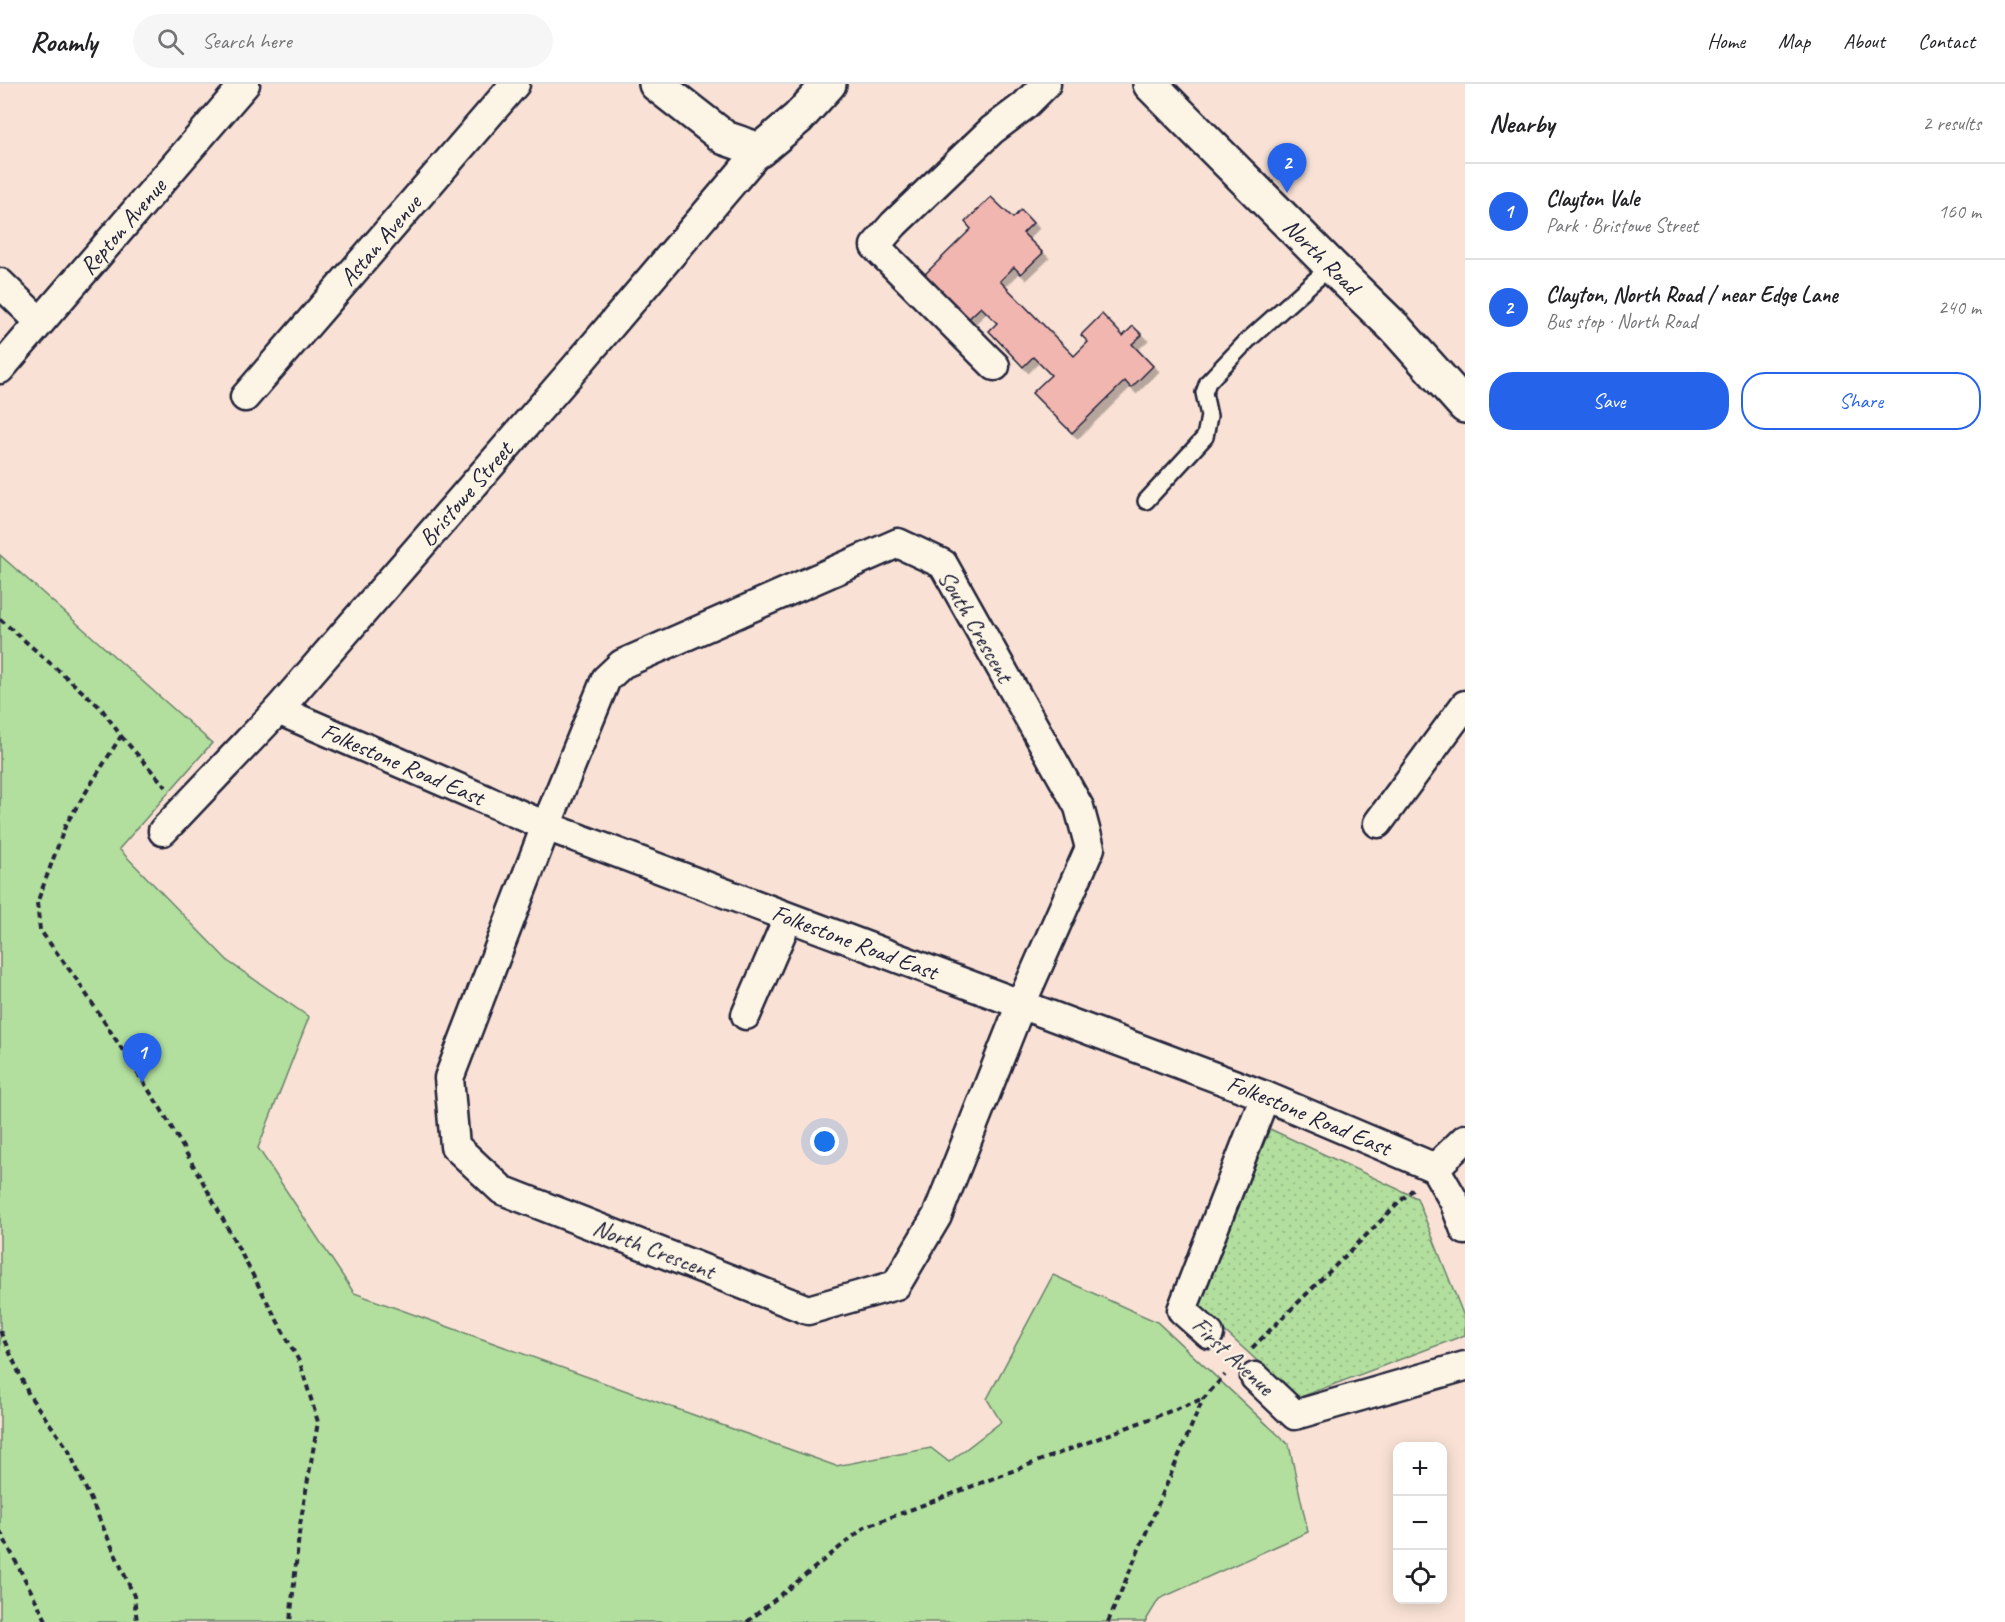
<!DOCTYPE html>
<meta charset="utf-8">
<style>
body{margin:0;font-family:Caveat,sans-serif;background:#f6f6f6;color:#202124}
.controls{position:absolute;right:18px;bottom:18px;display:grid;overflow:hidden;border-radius:12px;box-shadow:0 3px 15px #0003}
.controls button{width:54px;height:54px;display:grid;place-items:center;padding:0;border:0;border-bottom:2px solid #e0e0e0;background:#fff;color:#202124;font:30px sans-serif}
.you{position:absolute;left:825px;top:1058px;width:21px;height:21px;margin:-15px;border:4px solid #fff;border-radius:50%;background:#1a73e8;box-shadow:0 0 0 9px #1a73e833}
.badge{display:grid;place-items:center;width:39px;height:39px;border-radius:50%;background:#2563eb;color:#fff;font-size:20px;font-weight:700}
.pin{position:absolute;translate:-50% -50px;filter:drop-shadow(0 2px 3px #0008)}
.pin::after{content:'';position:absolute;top:32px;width:21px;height:18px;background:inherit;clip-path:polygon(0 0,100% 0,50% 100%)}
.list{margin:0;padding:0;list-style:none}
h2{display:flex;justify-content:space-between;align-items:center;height:78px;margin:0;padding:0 24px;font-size:26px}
h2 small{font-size:20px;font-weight:400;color:#757577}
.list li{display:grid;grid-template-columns:39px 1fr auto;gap:18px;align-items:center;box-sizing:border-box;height:96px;padding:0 24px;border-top:2px solid #e0e0e0}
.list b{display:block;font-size:22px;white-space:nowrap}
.list p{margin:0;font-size:20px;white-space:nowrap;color:#757577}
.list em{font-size:20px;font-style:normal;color:#757577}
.actions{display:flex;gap:12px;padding:18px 24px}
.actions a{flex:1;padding:14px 0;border:2px solid #2563eb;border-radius:24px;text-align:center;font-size:21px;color:#2563eb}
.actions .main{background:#2563eb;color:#fff}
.icon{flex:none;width:33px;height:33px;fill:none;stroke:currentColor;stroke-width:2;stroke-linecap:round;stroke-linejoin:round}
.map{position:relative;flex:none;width:1465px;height:1538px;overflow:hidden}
header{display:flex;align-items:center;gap:36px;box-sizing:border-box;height:84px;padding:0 30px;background:#fff;border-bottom:2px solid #e0e0e0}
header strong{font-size:28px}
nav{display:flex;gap:33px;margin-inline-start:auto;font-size:21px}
.search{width:420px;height:54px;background:#f6f6f6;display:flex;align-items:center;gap:15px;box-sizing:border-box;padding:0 21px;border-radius:33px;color:#757577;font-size:22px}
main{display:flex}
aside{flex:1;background:#fff}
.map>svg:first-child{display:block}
</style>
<header>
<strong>Roamly</strong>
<div class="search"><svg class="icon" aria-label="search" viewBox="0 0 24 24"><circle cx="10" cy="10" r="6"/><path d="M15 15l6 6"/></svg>Search here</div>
<nav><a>Home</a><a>Map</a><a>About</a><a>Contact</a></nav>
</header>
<main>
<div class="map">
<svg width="1465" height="1538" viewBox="0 0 1465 1538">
<defs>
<pattern id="grass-dots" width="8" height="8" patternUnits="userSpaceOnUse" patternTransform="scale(1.5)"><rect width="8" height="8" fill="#b2df9e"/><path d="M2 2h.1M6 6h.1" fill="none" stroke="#99bf89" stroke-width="1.8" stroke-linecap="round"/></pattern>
<filter id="shadow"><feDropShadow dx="5.5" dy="5.5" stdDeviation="0" flood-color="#0004"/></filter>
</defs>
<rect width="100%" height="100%" fill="#f9e2d5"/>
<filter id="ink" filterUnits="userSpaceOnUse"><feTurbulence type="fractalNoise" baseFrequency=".0167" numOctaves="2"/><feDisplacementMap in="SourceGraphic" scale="12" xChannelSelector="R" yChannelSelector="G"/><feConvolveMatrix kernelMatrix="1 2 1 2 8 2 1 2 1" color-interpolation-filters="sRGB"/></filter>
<g filter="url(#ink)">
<path fill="url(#grass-dots)" stroke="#6a806c" stroke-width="1.5" d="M1270 1045 1417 1114 1465 1235V1251L1298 1314 1197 1222Z"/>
<path fill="#b2df9e" stroke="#6a806c" stroke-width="1.5" d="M0 471 212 659 119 765 229 878 309 933 258 1064 354 1209 836 1382 931 1364 949 1378 1001 1338 987 1315 1053 1191 1157 1238 1289 1361 1308 1448 1159 1515 1145 1538H0Z"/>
<path fill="#f1b6b0" stroke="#22223b" stroke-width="1.5" filter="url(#shadow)" d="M991 113 1013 134 1021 126 1033 139 1023 149 1043 169 1021 190 1014 183 1000 197 1074 272 1088 258 1081 251 1102 230 1123 252 1133 242 1142 251 1132 260 1153 282 1131 304 1125 297 1072 349 1032 309 1051 291 1033 273 1023 283 989 247 997 239 981 223 962 241 919 196 971 145 965 138Z"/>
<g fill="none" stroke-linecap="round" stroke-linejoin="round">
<g stroke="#22223b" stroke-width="20">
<path id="lane" d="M1146 417 1205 353 1209 332 1204 309 1208 298 1247 257 1331 182"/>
</g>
<g stroke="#22223b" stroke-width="33">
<g id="street">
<path d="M0 199 40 238"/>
<path d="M995 282 875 162 894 140 992 46 1024 22 1046 0"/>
<path id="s1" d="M0 285 245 0"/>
<path id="s2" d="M245 313 515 0"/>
<path d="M898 459 943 480 1079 723 1090 764 1021 920 937 1132 896 1201 808 1226 502 1106 455 1062 449 994 546 742 606 595 622 580Z"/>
<path id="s3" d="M278 626 546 742 1265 1012 1435 1084"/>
<path d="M1378 739 1465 621"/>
<path id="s4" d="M163 747 278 626 574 285 760 66"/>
<path d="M746 931 788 834"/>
<path d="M1435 1084 1454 1117 1465 1146"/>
<path d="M1435 1084 1465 1055"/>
<path d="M1209 1250 1182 1226 1265 1012"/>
<path d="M1255 1293 1295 1331 1465 1282"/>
</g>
</g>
<g stroke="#22223b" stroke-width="38">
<g id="secondary">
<path d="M656 0 725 54 760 66 798 34 829 0"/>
<path id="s5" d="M1150 0 1331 182 1396 245 1465 322"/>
</g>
</g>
<path stroke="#22223b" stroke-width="4" stroke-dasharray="6 4.5" stroke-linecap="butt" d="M0 535 101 624 121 652 66 740 37 819 40 846 77 896 161 1025 204 1100 300 1279 318 1338 300 1441 290 1538
M121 652 166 703
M0 1247 29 1311 68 1365 134 1512 137 1538
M1252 1264 1413 1105
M0 1447 47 1538
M747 1538 865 1443 1202 1315
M1108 1538 1203 1315 1225 1291"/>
<use href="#lane" stroke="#fcf5e5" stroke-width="15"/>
<use href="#street" stroke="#fcf5e5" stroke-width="28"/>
<use href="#secondary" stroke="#fcf5e5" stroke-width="33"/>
</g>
</g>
<g text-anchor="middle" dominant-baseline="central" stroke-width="4.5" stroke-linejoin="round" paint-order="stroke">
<g font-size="24" fill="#22223b" stroke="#fcf5e5">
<text stroke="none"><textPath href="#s1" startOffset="188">Repton Avenue</textPath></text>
<text stroke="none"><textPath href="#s2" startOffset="207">Astan Avenue</textPath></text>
<text stroke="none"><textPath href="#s5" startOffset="243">North Road</textPath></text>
<text stroke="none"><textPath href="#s4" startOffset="453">Bristowe Street</textPath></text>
<text transform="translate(976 542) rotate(60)">South Crescent</text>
<text stroke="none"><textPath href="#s3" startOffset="136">Folkestone Road East</textPath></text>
<text stroke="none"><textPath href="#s3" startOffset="622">Folkestone Road East</textPath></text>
<text stroke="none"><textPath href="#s3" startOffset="1108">Folkestone Road East</textPath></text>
<text transform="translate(654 1165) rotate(21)">North Crescent</text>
<text transform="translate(1233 1272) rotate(43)">First Avenue</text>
</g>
</g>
</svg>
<div class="controls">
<button>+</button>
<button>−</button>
<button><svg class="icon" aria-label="locate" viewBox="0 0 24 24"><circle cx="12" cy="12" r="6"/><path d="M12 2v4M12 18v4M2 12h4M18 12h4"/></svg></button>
</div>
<div class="you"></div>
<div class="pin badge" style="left:142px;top:999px">1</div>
<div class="pin badge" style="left:1287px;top:109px">2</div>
</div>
<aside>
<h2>Nearby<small>2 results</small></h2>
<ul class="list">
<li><span class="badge">1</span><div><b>Clayton Vale</b><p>Park · Bristowe Street</p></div><em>160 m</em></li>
<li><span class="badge">2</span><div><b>Clayton, North Road / near Edge Lane</b><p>Bus stop · North Road</p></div><em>240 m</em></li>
</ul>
<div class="actions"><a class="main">Save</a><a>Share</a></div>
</aside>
</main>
